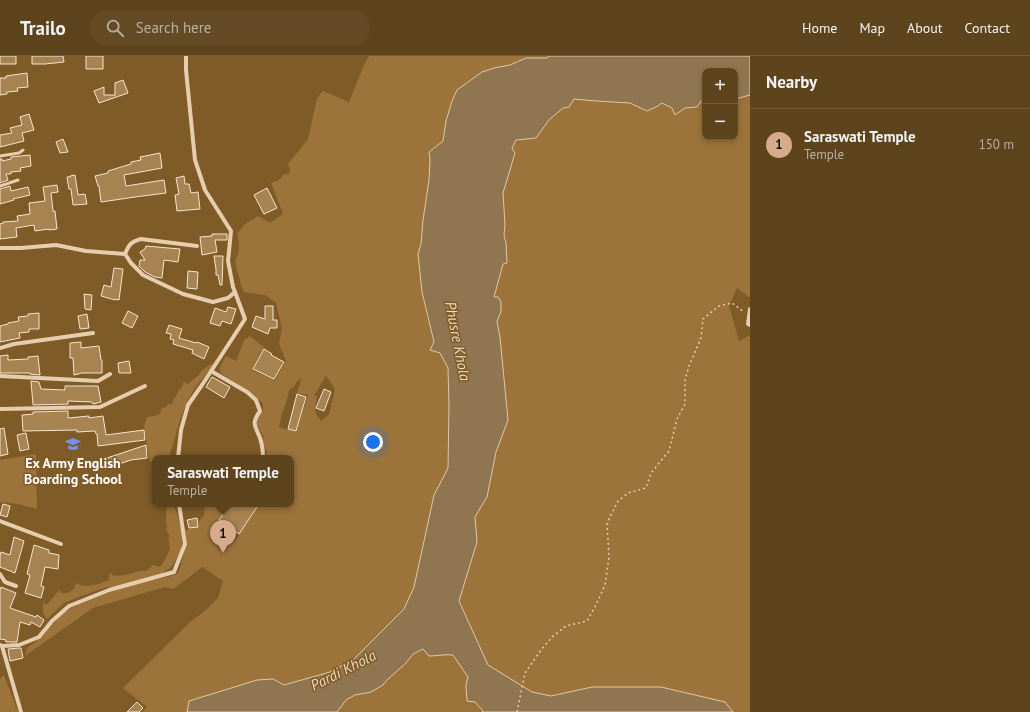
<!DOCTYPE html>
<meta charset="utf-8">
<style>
body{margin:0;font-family:"PT Sans",sans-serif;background:#644b26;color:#f1f3f6}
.controls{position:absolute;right:12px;top:12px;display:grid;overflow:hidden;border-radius:8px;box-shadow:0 2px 6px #0003}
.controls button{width:36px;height:36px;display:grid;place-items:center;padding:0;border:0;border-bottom:1px solid #735c3b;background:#5e441d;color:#f1f3f6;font:20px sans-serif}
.you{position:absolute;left:373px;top:386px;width:14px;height:14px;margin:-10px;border:3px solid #fff;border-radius:50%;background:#1a73e8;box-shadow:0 0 0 6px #1a73e833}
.badge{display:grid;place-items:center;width:26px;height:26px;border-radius:50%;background:#d6ab8b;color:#111;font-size:13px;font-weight:700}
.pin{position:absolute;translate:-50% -33px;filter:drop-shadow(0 1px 2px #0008)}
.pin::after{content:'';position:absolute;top:21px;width:14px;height:12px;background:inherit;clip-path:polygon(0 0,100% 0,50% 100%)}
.popup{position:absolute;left:152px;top:399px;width:142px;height:52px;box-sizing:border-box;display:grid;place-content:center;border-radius:8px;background:#5e441d;filter:drop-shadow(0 1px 3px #0005);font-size:13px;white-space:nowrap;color:#b9b0a4}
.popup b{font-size:15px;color:#f1f3f6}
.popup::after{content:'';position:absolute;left:50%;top:100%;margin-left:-8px;border:8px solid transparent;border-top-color:#5e441d}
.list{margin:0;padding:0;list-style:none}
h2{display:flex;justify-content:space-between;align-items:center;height:52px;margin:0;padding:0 16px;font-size:17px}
h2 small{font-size:13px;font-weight:400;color:#b9b0a4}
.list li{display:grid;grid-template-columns:26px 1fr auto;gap:12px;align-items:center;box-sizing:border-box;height:72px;padding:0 16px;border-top:1px solid #735c3b}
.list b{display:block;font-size:15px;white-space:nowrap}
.list p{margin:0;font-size:13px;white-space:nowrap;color:#b9b0a4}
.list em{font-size:13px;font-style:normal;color:#b9b0a4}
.icon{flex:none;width:22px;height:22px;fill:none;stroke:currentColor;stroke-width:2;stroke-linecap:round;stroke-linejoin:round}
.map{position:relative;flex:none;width:750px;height:656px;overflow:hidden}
header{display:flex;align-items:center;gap:24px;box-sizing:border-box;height:56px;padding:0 20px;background:#5e441d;border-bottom:1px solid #735c3b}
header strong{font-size:19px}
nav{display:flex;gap:22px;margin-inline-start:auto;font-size:14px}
.search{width:280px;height:36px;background:#644b26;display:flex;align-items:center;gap:10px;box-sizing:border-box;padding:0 14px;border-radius:22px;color:#b9b0a4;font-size:15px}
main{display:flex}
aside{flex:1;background:#5e441d}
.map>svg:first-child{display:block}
</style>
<header>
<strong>Trailo</strong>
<div class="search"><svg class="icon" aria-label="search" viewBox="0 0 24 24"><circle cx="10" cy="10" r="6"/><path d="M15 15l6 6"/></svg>Search here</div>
<nav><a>Home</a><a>Map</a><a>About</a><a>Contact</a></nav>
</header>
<main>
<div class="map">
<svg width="750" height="656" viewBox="0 0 750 656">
<rect width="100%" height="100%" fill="#7e5b27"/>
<path fill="#9b733b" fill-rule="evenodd" d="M369 0H549L547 2H526L510 9 494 12 446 65 443 85 429 96 430 104 429 124 423 164 421 188 418 198 422 236 427 259 434 286 448 312 449 350 448 412 434 439 414 531 404 553 353 604 330 616 284 629 273 623 257 624 189 645 187 656H142L147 651 123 632 191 565 205 555 218 542 223 525 202 511 184 525 173 533 165 531 93 552 25 600 27 592 44 579 47 574 61 559 73 551 86 544 106 537 143 526 172 520 178 517C184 502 186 490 185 474L199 471V465L204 460 205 450 211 449 218 452 220 448H228L217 467 235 486V484L260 448H291V402H266L267 396 262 386 264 381 257 369V362L263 355V347L245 333 222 318 219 313 226 300 236 305 244 284 250 280 264 291 253 311V315L275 324 286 305 279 288 282 272 276 247 265 239 244 236 241 229 235 206 239 194V185L237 178 245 168 258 160 270 167 283 158 271 127C277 125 280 124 283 119L289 118 290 113 288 108 308 83 317 42 323 35 349 46 364 9ZM326 320 335 333 329 358 321 365 315 356 317 340H314ZM302 322 297 337 308 339 296 376 279 371C281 358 287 347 289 334L294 331 296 326Z
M750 39V242L737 232 729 250 739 285 750 279V656H733L725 646 661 631H592L551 640 532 636 488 609 459 544 477 486 475 461 487 441 496 396 508 364 500 281 497 265 501 256 494 241 503 208 506 187 504 179 505 169 503 137 515 97 512 92 516 83 536 82C544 71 554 52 569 51L574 43 596 45 630 47 647 55 658 50 662 47 672 52 675 59 685 52 697 51 701 44H705V81H735V43Z
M214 306C208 318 198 326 192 337 181 355 177 377 170 397L171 402H155V405L150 406 144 371 147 361C151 360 156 360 160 358L162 352 166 351 169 348H172C173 344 174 343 176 340 179 335 177 335 182 331L183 327 185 326 188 328 200 318 202 314Z
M36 398 37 453 18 448 0 446V404Z
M166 448H172L177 457 183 483 181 496 177 503 170 512 159 519 118 530 107 531 76 542 64 547 47 563C41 558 43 549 43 542L44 548H47L50 545 59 534 61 537H68L74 533 76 527C85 533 100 528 109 524V519L110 516 112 519C118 520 123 520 129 518 135 517 139 514 146 515L153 509 160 511 161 510 167 500 170 492 168 482 170 480 166 474 167 469C164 463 168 455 166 448Z
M424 593 437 600 445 598 453 599 468 621 466 629 475 646 483 655 482 656H337L346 644 355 639 371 636 383 629 387 624 406 607 413 598Z
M4 619 18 656H0V622Z"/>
<path fill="#8f7650" stroke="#e5c8a1" d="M549 0H750V39L735 43V15H705V44L701 45 697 51 685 52 675 59 672 52 662 47 658 50 647 55 630 47 596 45 574 43 569 51 563 52 549 64 536 82 516 84 512 92 515 97 503 137 505 169 504 179 506 187 507 207 503 208 494 241H498L501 246V256L497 265 500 281 508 364 496 396 487 441 475 461 477 486 459 545 488 609 532 636 551 640 592 631H661L725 646 733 656H482L483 655 475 646 467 645 466 629 468 621 453 599C445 598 437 600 429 600L423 593 413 598 406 607 387 624 383 629 371 636 355 639 346 644 337 656H187L189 645 257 624 273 623 284 629 330 616 353 604 404 553 414 531 434 439 448 412 449 350 448 312 440 297 430 294 434 286 422 236 418 198 421 188 423 164 429 124 430 104 429 96 443 85 446 65 452 45 457 34 482 16 494 12 510 9 526 2H547Z"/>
<path fill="#a68350" stroke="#f4e5d0" d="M0 0H16V8H0Z
M32 0H63L64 6 45 8H32Z
M86 0H103V13H86Z
M27 17 28 31 17 32 18 35 7 36V38L0 39V22H6V20Z
M123 24 128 37 99 47 94 35 104 31V39H115V27Z
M29 58 34 74 22 77 24 85 0 91V79L12 77 10 72 22 69 20 61Z
M63 83 68 96 60 97 56 86Z
M160 97 162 112 124 119 126 130 164 124 166 137 143 140H142L101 146 99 130H98L95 120 108 117V115L131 108V106L141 104 140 101Z
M30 99 31 110 20 112 21 115 11 116V118H6L8 124 0 127V103H2V105L11 103V101Z
M75 119 78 139 85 138 87 148 73 149 71 133H69L67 121H70V120Z
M184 120 185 128H189L191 137 198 136 200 153 177 155 175 139 179 138 176 122Z
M57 129 58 136 51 137 53 155H55L57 173 49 174V173L35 175 34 169 16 172 17 181 0 183V168L3 167V166L18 165 17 160 30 158 29 147 45 145 43 131Z
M10 130 11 135 28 131 30 139 13 143 14 144 0 148V133Z
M267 132 277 152 264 158 254 139Z
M212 178H227V184H215L217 196 202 199 200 181 212 180Z
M146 190 180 193 178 206 164 204 162 222 155 221 145 216 139 210 140 204H145L140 196 145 193Z
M214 200H223L222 229H220L218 219H216V213Z
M114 212 123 213 119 244 115 243V244L101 240 104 229 111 231Z
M188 215 198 216 197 233 187 232Z
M84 238 92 239 91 254 85 253Z
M265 250H273V264H277V272H270L268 278 252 271 256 260 265 263Z
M228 251 236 253 231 268 222 265 220 270 210 267 215 252 226 256Z
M128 255 138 260 132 272 122 267Z
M39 257V273H29V276L19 277 20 282 0 286V270L8 268V267L19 265 18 261 28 260V258Z
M87 258 89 272 80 273 78 260Z
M169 269 182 273 179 282 196 287 197 286 209 291 204 303 192 297 193 294 173 288 174 284 170 283 171 278 166 277Z
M81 286V292L99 290 101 304H102V317H82L74 319 73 302H70V287Z
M264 293 272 298 271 299 284 306 274 323 253 313Z
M8 299V304L28 303V301L38 300 40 319 30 318V317H0V300Z
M129 305 131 317H119L118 307Z
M212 321 230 331 224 342 206 331Z
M31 325 39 326 41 333 65 334V330H98L101 346 93 348 92 346 68 345V348L33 349Z
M324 333 331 336 324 355 316 352Z
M297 338 306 341 296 375 288 373Z
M68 355V362L89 360V362L103 360 106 379 144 374 145 384 98 390 97 378H96L95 375 77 376V374L23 375 22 359 33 358V356Z
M4 372 8 398 0 400V373Z
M26 377 29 393 20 395 17 379Z
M146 389 147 402 131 404 107 412 104 403Z
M3 448 10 450 7 461 0 459Z
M230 448H259L239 478 219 464Z
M197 462 198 471 189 472 187 464Z
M14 481 24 485 15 517 0 511V500L1 496 10 499Z
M34 489 49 494V497L59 499 58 513 45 511 41 530 44 531 41 542 25 537 30 519 27 518Z
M1 531 16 537 10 552 36 561 37 559 44 564 40 571 31 566 30 569 20 566 17 586H6V584L0 583V535Z
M19 592H21L23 602 10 605 8 593Z
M137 646 143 652 139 656H127Z"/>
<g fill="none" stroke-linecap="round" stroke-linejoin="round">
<path stroke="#e5cdad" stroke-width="1.5" stroke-dasharray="2 3" stroke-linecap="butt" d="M517 656 525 617 541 594 552 581 566 570 587 565 596 549 605 529 609 501 607 467 618 445 628 437 646 432 651 417 669 395 677 363 685 348V324L689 310 701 282 703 263 719 250 732 247 744 256"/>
<path stroke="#e5cdad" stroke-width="3" d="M0 100 19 97 23 94
M0 130 18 124"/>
<path stroke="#e5cdad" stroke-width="4" d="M0 192H21L56 189 86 195 125 198 131 207 143 219 183 238 213 246 228 242 235 236 233 231 228 205 231 175 205 134 195 104 186 14V0
M125 198C129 189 130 186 141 183L197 190
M750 253 748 268 750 269
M0 292 14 288 93 277
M211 315 247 336 256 344 260 355C251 368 255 369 260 382 262 388 263 395 263 402
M0 320 98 325 110 318
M0 353 100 351 145 330
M178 402 181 374 188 349 202 329 245 263 235 236
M0 465 61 488
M0 518 5 526 16 530
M0 589 2 590 21 656
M2 590 19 589 39 581 52 565 69 550 109 534 174 516 185 488 179 448"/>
</g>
<defs>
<g id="school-bare" transform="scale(1.2)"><path d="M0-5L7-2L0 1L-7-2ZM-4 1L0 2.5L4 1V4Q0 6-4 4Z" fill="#7392ed" stroke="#7e5b27" stroke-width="2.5" paint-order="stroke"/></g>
</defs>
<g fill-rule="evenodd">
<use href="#school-bare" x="73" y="388"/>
</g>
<g text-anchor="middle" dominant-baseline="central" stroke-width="3" stroke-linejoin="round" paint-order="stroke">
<g font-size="14" font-weight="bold" fill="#fff" stroke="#7e5b27">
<text x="73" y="407">Ex Army English<tspan x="73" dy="16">Boarding School</tspan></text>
</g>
<g font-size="15" font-style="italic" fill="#efdabf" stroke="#7e5b27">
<text transform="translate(458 285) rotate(79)">Phusre Khola</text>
<text transform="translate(343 614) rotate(-27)">Pardi Khola</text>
</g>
</g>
</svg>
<div class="controls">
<button>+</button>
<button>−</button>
</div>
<div class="you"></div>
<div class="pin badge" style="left:223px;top:497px">1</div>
<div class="popup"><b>Saraswati Temple</b>Temple</div>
</div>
<aside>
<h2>Nearby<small></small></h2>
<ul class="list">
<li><span class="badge">1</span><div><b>Saraswati Temple</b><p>Temple</p></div><em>150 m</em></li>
</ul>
</aside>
</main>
